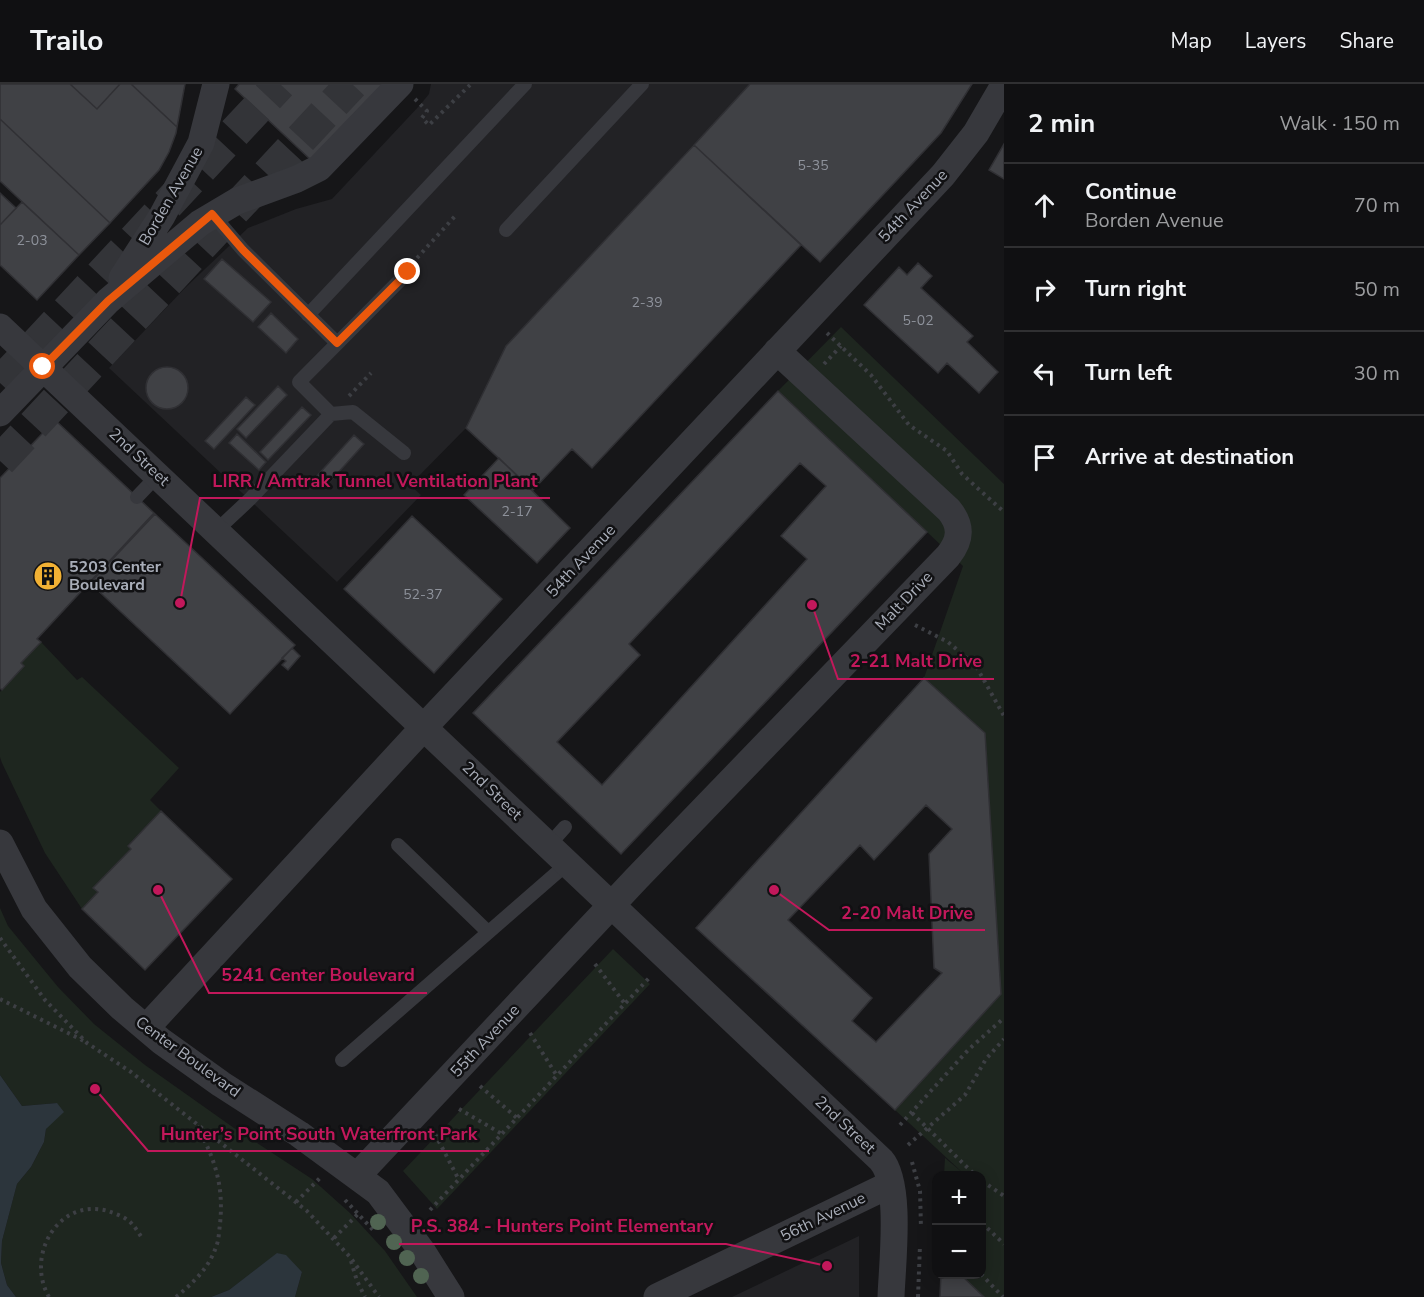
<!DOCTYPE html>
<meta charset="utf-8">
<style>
body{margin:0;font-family:"Nunito Sans",sans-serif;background:#19191b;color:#f1f3f6}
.controls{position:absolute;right:18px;bottom:18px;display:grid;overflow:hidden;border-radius:12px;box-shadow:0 3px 15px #0003}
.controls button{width:54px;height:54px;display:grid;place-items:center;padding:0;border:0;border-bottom:2px solid #303032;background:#101012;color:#f1f3f6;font:30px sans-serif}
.stop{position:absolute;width:18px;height:18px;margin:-14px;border:4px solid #ea580c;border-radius:50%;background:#fff}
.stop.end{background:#ea580c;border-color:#fff;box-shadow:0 2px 6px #0008}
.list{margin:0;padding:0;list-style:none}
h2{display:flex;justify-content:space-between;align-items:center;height:78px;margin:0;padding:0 24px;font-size:26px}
h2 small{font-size:20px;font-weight:400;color:#9c9d9f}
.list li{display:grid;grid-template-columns:39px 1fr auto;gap:18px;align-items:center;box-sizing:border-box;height:84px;padding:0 24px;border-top:2px solid #303032}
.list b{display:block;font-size:22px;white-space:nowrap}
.list p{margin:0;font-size:20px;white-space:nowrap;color:#9c9d9f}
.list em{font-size:20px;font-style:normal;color:#9c9d9f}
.icon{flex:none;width:33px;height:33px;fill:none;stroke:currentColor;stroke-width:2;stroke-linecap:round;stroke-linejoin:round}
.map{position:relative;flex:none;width:1004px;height:1213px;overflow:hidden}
header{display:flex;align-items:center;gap:36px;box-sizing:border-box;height:84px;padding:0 30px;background:#101012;border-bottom:2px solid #303032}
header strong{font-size:28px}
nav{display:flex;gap:33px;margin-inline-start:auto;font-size:21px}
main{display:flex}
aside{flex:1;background:#101012}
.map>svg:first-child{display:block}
</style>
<header>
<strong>Trailo</strong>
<nav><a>Map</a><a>Layers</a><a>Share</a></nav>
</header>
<main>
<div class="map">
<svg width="1004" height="1213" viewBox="0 0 1004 1213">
<rect width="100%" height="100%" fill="#161618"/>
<path fill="#222225" d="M431 0H750L506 262 466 344 410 401 421 411 337 498 109 284 184 205 248 144 296 125 332 115 420 21 429 10Z
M859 1152V1213H732Z"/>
<path fill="#1e261f" d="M841 243 1004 400V1213H984L960 1191 982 1190V1092L944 1091 945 1074 963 1089 895 1026 1001 910 985 649 924 594 963 482 778 307Z
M41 558 77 596 82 593 179 684 150 716 161 727 128 761 131 765 94 804 98 808 82 825 45 769 2 679 0 673V608L24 582 21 579Z
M0 824 8 842 58 903 94 940 145 981 234 1044 312 1095 350 1129 385 1167 417 1213H295L302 1188 278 1169 229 1206 211 1213H16L7 1201 1 1179 2 1157 17 1100 31 1083 44 1058 46 1045 57 1019 22 1022 0 991Z
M613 865 650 900 437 1125 403 1087Z"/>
<path fill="#2c353c" d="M0 991 22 1022 57 1019 64 1028 46 1045 44 1058 31 1083 17 1100 2 1157 1 1179 7 1201 16 1213H0Z
M277 1169 286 1171 302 1188 295 1213H211L229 1206Z"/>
<path fill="#404145" stroke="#303034" stroke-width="1.5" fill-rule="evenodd" d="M0 0H70L97 25 120 0H131L177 43 176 49 169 68 159 86 110 139 0 35Z
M70 0H120L97 25Z
M131 0H185L177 43Z
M239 0H385L313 78 235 5Z
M750 0H972L941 49 820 178 694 61Z
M0 35 110 139 79 171 0 97Z
M1004 60V95L989 86Z
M694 61 801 161 592 384 572 365 533 406 466 344 506 262Z
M0 109 16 124 0 141Z
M22 118 79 171 37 216 0 181V141Z
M222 175 271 218 253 238 204 195Z
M918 179 932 192 921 204 973 252 967 258 998 288 979 309 947 279 938 289 864 221 899 183 907 191Z
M271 229 298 255 286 269 258 243Z
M146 304a21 21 0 1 1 42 0a21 21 0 1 1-42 0Z
M278 302 287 311 246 354 237 345Z
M778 307 927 448 621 770 473 629ZM800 379 826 402 781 452 807 475 602 701 557 658 640 571 629 560Z
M246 313 255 321 214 365 205 357Z
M302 323 311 331 268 376 260 368Z
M55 336 154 429 37 555 41 558 21 579 24 582 2 606 0 604V394Z
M237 350 266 378 259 386 229 359Z
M354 351 364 360 326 402 316 393Z
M499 374 570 444 537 479 464 411Z
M155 430 295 561 230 630 90 499Z
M412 432 502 515 434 589 344 505Z
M292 564 300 572 288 586 282 581 286 577 282 574Z
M924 594 985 649 1001 910 895 1026 696 844ZM926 721 952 745 929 770 934 884 942 889 876 958 852 937 872 914 788 836 860 761 874 776Z
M161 727 232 795 145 886 82 825 98 808 93 804 131 765 128 762Z
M941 1190H960L984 1213H940Z"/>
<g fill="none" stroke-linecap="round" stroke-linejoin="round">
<path stroke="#333438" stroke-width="33" stroke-dasharray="33 16" stroke-linecap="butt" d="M0 299 280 0
M0 377 352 0"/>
<path stroke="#3d3f44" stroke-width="4" stroke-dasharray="3 4.5" stroke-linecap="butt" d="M415 15 427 27 422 34 429 41 470 1
M417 174 457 130
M827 249 871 291 909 341 947 367 962 390 1004 428
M824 280 841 262
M349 312 371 289
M915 541 948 558 976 582 1004 632
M0 854 45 916 87 959 131 988 307 1127 350 1173 379 1213
M595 880 625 920
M0 915 84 957
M530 949 557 992
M480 1002 517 1034
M459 1025 502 1050
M912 1029 976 1092
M900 1041 969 965 1004 934
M435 1050 459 1096
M908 1061 965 1011 986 975 1004 955
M912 1078 920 1107 921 1144
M982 1097 1004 1112
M345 1116 373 1146
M296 1118 321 1093
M430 1126 651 892
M982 1139 1004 1160
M936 1141V1142
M334 1154 359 1129
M351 1177 357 1197 365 1213
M981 1190 1003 1213
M49 1213C25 1172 58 1113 108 1127 116 1130 126 1133 132 1140 136 1144 139 1150 143 1155
M176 1213C192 1200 209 1184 216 1163 219 1156 219 1147 220 1140 224 1102 215 1075 197 1042
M918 1213 920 1161"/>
<path stroke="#37383d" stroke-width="14" d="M212 130 243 166 337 259
M506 146 642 0
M308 231 525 0
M404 369 353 328 331 330 299 298 408 188
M137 413 158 391
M217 446 250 415 331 330
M398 761 488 848
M549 761 565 743
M342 976 568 779"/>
<path stroke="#37383d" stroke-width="27" d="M122 194 162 132 201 59 216 0
M0 243 881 1076C902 1100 892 1181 891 1213
M0 329 108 217 200 139 237 117 297 95 319 84 400 0
M0 759 34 825 80 883 122 924 161 957 221 1000 299 1050 378 1108 422 1167 451 1213
M146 944 425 642 943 91 976 49 1004 1
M357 1092 637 794 948 472C961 456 962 442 949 426L777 267
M657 1213 891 1100"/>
</g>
<g fill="#506452">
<circle cx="378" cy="1138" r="8"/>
<circle cx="394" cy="1158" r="8"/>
<circle cx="407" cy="1174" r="8"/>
<circle cx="421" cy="1192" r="8"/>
</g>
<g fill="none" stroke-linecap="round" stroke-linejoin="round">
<path stroke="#ea580c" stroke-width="8" d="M43 283 108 217 212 130 243 166 337 259 408 188"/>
</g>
<defs>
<g id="building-disc" transform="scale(1.5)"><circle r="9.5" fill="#f2b134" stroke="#111113"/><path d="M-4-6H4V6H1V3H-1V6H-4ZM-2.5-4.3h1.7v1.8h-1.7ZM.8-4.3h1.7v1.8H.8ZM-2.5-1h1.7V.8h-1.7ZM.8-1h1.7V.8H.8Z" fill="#111"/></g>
</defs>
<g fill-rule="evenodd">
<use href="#building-disc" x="48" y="492"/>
</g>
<g text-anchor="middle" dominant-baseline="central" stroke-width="5" stroke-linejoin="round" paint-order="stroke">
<g font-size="14" fill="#8e929b">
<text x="813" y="81">5-35</text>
<text x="32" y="156">2-03</text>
<text x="647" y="218">2-39</text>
<text x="918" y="236">5-02</text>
<text x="517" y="427">2-17</text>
<text x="423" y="510">52-37</text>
</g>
<g font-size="16" fill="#a8adb8" stroke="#111113">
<text transform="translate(171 112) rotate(-60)">Borden Avenue</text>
<text transform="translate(913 122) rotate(-47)">54th Avenue</text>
<text transform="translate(139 373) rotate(43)">2nd Street</text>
<text transform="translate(581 477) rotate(-47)">54th Avenue</text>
<text transform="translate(904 517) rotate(-46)">Malt Drive</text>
<text transform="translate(492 707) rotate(44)">2nd Street</text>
<text transform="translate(485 957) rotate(-47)">55th Avenue</text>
<text transform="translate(188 973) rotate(36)">Center Boulevard</text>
<text transform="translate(845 1041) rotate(43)">2nd Street</text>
<text transform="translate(823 1133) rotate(-26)">56th Avenue</text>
</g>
<g font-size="16" font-weight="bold" fill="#a8adb8" stroke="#111113" text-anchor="start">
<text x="69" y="483">5203 Center<tspan x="69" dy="18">Boulevard</tspan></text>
</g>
</g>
<path fill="none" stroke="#c2185b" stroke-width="2" d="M180 519L200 414H550M812 521L838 595H994M774 806L829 846H985M158 806L209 909H427M95 1005L148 1067H489M827 1182L726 1160H399"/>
<g fill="#c2185b" stroke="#111113" stroke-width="2">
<circle cx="180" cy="519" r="6"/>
<circle cx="812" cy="521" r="6"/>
<circle cx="774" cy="806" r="6"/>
<circle cx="158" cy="806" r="6"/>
<circle cx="95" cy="1005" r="6"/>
<circle cx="827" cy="1182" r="6"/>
</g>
<g font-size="18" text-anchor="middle" font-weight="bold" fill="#c2185b" stroke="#111113" stroke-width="5" stroke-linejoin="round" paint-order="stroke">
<text x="375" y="403">LIRR / Amtrak Tunnel Ventilation Plant</text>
<text x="916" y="583">2-21 Malt Drive</text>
<text x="907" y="835">2-20 Malt Drive</text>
<text x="318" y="897">5241 Center Boulevard</text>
<text x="319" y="1056">Hunter’s Point South Waterfront Park</text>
<text x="562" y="1148">P.S. 384 - Hunters Point Elementary</text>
</g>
</svg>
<div class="controls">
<button>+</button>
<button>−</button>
</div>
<div class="stop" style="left:43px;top:283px"></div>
<div class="stop end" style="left:408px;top:188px"></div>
</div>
<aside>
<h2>2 min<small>Walk · 150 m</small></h2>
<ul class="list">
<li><svg class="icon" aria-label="ahead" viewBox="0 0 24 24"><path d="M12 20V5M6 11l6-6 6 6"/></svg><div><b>Continue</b><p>Borden Avenue</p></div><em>70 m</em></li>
<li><svg class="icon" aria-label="right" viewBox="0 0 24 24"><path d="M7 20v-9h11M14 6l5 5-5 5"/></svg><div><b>Turn right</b></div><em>50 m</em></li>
<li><svg class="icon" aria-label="left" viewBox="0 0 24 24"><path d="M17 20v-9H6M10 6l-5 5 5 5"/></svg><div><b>Turn left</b></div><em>30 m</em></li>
<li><svg class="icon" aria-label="arrive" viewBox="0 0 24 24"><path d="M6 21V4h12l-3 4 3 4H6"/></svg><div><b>Arrive at destination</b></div></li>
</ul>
</aside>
</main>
